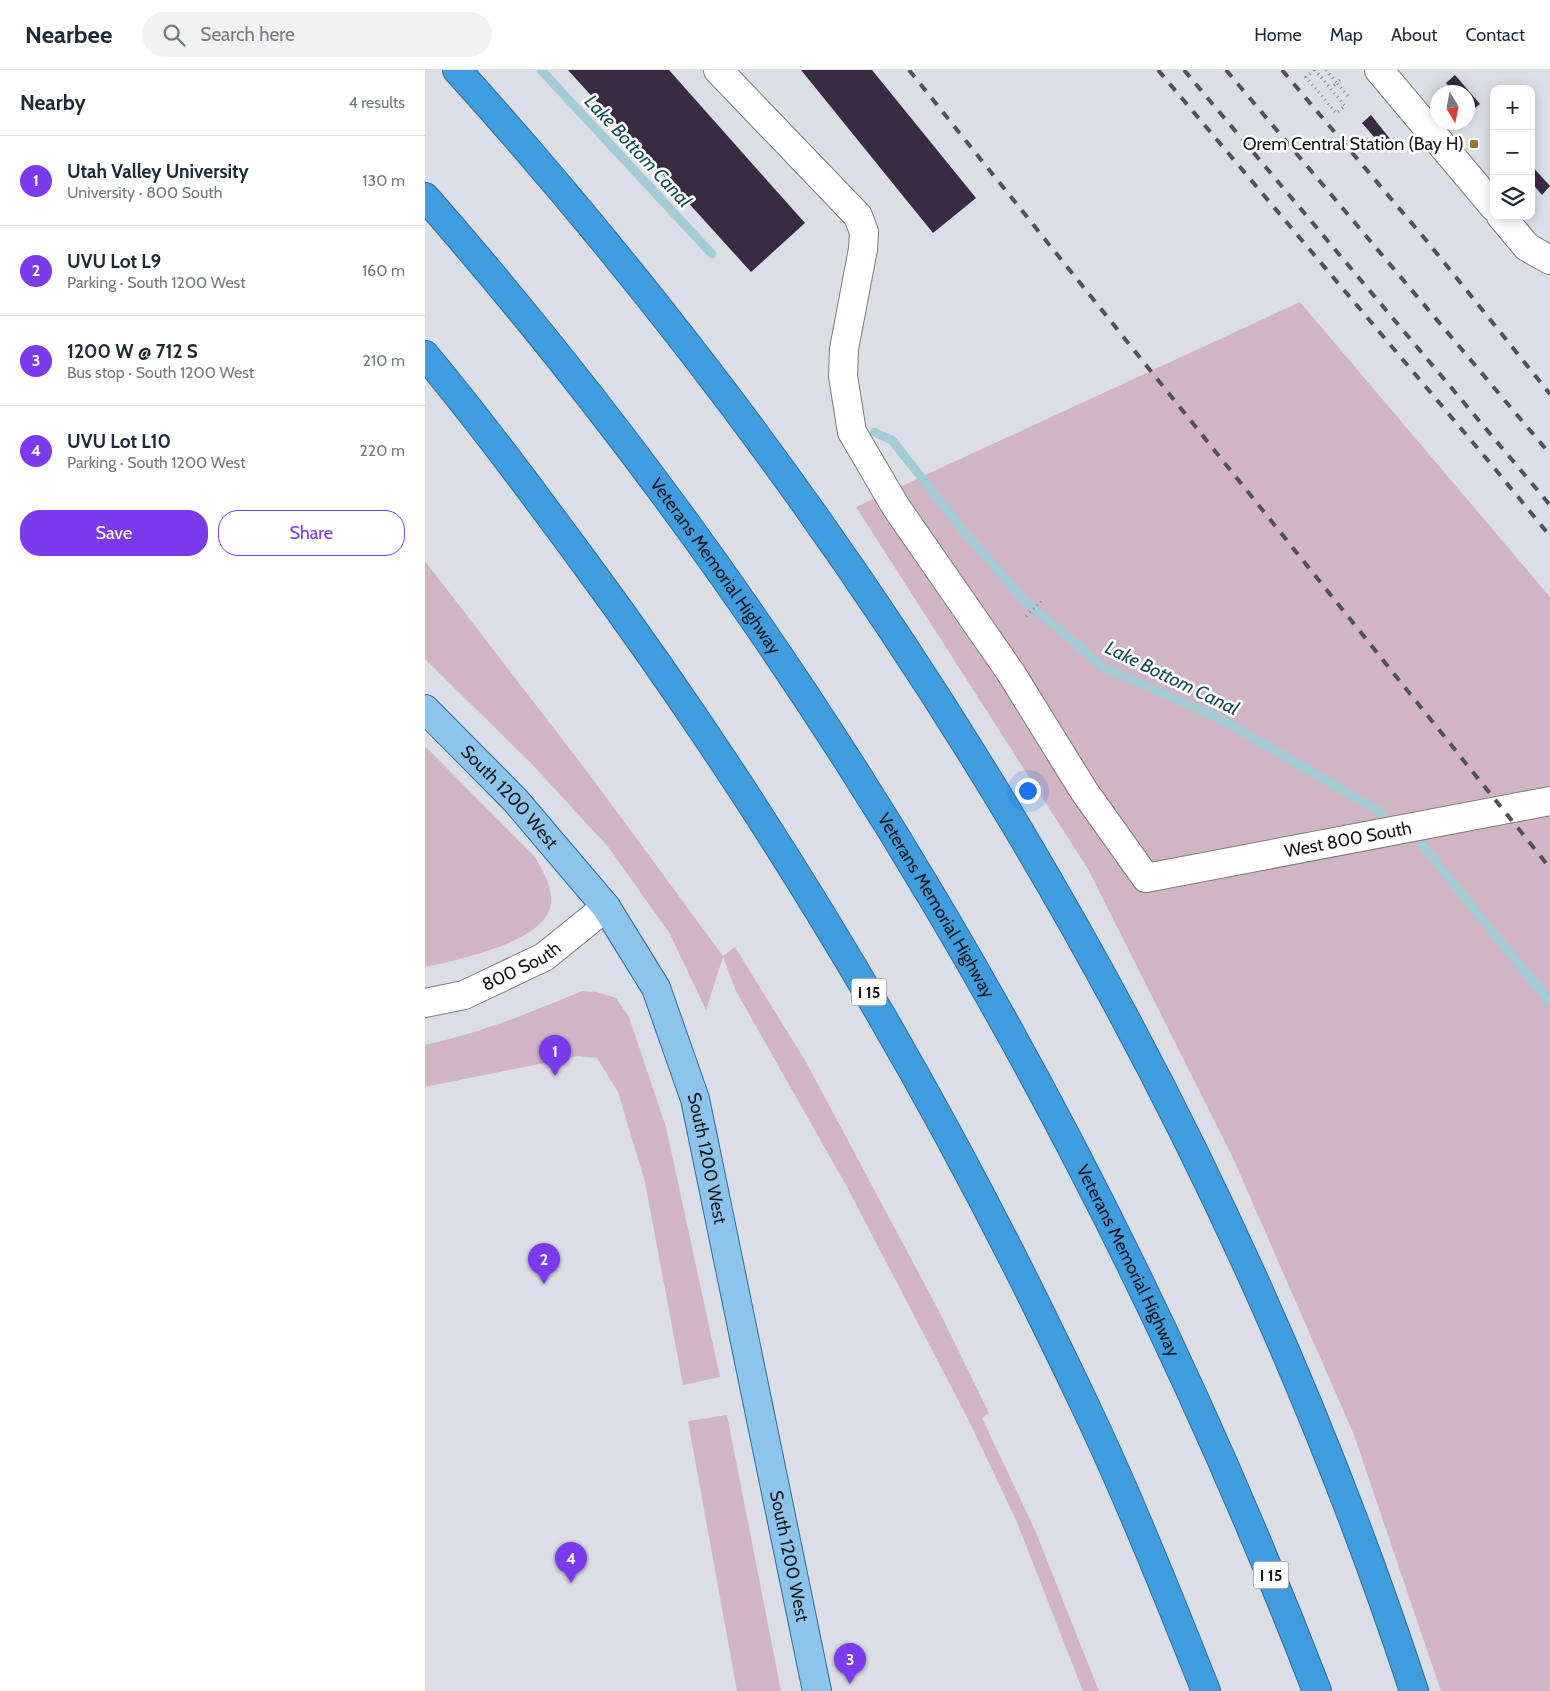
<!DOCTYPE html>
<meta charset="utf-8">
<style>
body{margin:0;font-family:Cabin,sans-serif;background:#f2f2f3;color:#1f2937}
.controls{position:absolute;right:15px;top:15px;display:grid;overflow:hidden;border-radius:10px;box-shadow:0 2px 12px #0003}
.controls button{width:45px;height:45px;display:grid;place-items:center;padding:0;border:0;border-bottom:1px solid #e0e1e3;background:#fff;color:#1f2937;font:25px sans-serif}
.compass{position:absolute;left:1005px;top:15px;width:45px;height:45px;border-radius:50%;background:#fff;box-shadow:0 2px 12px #0003;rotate:170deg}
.you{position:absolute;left:602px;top:720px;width:18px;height:18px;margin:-12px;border:4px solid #fff;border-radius:50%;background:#1a73e8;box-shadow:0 0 0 8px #1a73e833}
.badge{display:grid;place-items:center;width:32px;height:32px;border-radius:50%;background:#7c3aed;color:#fff;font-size:16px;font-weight:700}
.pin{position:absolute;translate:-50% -41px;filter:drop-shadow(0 1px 2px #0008)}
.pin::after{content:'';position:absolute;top:26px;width:18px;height:15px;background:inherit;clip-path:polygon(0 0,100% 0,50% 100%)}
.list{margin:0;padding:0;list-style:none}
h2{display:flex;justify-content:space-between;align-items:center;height:65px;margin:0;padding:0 20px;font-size:21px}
h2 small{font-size:16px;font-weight:400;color:#747a83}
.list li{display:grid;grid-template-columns:32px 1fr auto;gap:15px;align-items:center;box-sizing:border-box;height:90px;padding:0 20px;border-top:1px solid #e0e1e3}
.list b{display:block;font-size:19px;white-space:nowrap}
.list p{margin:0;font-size:16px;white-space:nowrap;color:#747a83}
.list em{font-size:16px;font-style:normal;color:#747a83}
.actions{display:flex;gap:10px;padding:15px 20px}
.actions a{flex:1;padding:11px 0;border:1px solid #7c3aed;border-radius:20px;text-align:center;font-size:18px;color:#7c3aed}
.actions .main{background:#7c3aed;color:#fff}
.icon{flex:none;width:28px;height:28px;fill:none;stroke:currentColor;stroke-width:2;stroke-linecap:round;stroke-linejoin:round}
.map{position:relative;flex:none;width:1125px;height:1621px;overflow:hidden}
header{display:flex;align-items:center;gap:30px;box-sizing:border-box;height:70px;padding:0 25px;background:#fff;border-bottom:1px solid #e0e1e3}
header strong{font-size:24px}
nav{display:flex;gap:28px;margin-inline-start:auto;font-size:18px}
.search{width:350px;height:45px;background:#f2f2f3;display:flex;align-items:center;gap:12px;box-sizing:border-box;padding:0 18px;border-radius:28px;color:#747a83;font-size:19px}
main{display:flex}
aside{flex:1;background:#fff}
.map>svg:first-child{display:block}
</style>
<header>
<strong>Nearbee</strong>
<div class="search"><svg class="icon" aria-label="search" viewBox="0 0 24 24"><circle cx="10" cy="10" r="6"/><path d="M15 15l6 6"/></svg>Search here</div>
<nav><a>Home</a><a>Map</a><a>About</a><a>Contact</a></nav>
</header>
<main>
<aside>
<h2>Nearby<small>4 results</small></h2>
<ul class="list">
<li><span class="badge">1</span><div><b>Utah Valley University</b><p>University · 800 South</p></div><em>130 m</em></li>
<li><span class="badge">2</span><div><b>UVU Lot L9</b><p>Parking · South 1200 West</p></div><em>160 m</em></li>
<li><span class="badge">3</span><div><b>1200 W @ 712 S</b><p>Bus stop · South 1200 West</p></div><em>210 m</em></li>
<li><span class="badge">4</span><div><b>UVU Lot L10</b><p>Parking · South 1200 West</p></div><em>220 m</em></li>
</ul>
<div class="actions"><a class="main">Save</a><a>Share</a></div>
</aside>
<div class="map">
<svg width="1125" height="1621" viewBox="0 0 1125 1621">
<rect width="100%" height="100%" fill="#dcdee5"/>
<path fill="#d1b5c4" d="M875 232 1125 527V1621H1016L929 1365 808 1088 663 799 431 437Z
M0 491 164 704 298 886 310 877 381 992 515 1243 564 1343 557 1348 610 1460 674 1621H658L591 1450 544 1351 422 1117 311 921 298 887 281 940 245 864 184 778 105 692 0 589Z
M0 676 110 787C119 803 131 822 124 841 112 873 30 891 0 897Z
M157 921 172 922 191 928 204 947 241 1057 295 1307 258 1315 220 1112 193 1022 172 988 153 986 0 1017V975C55 963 105 943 157 921Z
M302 1345 356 1621H312L263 1351Z"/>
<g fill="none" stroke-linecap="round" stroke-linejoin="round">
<path stroke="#a4ccd4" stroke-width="9" d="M116 0 287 184
M449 362 467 370 537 459 598 529 678 597 796 649 957 743
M997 775 1125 932"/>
</g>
<path fill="#392b42" d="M143 0H244L380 153 326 202Z
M376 0H447L551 128 508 163Z
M1030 5 1055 34 1046 41 1042 37V22H1029L1021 13Z
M946 45 970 75 962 82 937 53Z
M1106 95 1125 116 1117 125 1106 112Z"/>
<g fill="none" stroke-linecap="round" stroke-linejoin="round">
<g stroke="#7a7c82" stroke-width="30">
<g id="minor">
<path id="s1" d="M293 0 433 146 439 162 438 179 419 279 418 306 427 362 471 437 586 603 659 721 721 808 1125 731"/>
<path d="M954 0 1069 137"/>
<path d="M1076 146 1102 177 1125 190"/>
<path id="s2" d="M0 933 39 925 119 887 181 837"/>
</g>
</g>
<g stroke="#306d9a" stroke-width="30">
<g id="major">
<path id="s3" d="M0 639 91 731 181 837 231 918 270 1029 392 1621"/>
</g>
</g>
<g stroke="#306d9a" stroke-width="30">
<g id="highway">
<path d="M32 0C452 466 793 1024 989 1621"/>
<path id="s4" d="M0 127C385 566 682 1077 892 1621"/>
<path d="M0 285C55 351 106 420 157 489 326 718 474 960 601 1214 638 1289 675 1364 707 1440 733 1500 757 1561 781 1621"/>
</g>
</g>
<path stroke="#83848a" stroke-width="3" stroke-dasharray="1 4" stroke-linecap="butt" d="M889 0 881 7 911 43 920 36 890 0
M901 0 912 13 906 18
M915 10 912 13 923 26
M601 546 619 529"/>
<use href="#minor" stroke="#fff" stroke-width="28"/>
<use href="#major" stroke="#8cc4ec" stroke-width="28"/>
<use href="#highway" stroke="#3f9cdf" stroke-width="28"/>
<path stroke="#515256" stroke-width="4" stroke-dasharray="9 9" stroke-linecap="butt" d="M484 0 1125 798
M733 0 1066 394 1125 466
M759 0 1125 435
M801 0 1125 384
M857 0 1001 170 1125 324"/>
</g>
<rect fill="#9c7823" stroke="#fff" stroke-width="2" x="1044" y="69" width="10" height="10" rx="2.5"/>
<g text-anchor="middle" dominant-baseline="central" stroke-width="5" stroke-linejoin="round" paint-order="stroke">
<g fill="#fff" stroke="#5b5c5e" stroke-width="1">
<rect x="426.5" y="908.5" width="35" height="27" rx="4"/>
<rect x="828.5" y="1491.5" width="35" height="27" rx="4"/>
</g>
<g font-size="16" font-weight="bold" fill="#151619">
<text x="444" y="922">I 15</text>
<text x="846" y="1505">I 15</text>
</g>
<g font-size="18" fill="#151619" stroke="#fff" text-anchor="end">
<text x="1039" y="74">Orem Central Station (Bay H)</text>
</g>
<g font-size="18" fill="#151619" stroke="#fff">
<text stroke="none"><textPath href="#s4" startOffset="470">Veterans Memorial Highway</textPath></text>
<text stroke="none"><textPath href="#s3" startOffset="122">South 1200 West</textPath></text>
<text stroke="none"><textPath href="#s1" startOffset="1162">West 800 South</textPath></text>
<text stroke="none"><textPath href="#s4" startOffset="875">Veterans Memorial Highway</textPath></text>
<text stroke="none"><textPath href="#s2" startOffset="104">800 South</textPath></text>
<text stroke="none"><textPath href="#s3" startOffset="542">South 1200 West</textPath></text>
<text stroke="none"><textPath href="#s4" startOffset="1279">Veterans Memorial Highway</textPath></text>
<text stroke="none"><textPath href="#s3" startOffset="948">South 1200 West</textPath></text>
</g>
<g font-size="19" font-style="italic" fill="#154f58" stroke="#fff">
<text transform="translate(213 81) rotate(47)">Lake Bottom Canal</text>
<text transform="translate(747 608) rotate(26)">Lake Bottom Canal</text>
</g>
</g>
</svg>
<div class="controls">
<button>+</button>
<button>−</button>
<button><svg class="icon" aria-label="layers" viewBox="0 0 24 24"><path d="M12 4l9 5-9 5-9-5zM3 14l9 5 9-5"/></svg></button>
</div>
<svg class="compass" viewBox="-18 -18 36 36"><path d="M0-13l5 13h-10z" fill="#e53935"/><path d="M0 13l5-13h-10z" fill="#747a83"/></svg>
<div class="you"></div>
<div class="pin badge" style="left:130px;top:1006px">1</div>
<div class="pin badge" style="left:119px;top:1214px">2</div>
<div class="pin badge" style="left:425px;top:1614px">3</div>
<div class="pin badge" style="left:146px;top:1513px">4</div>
</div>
</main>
